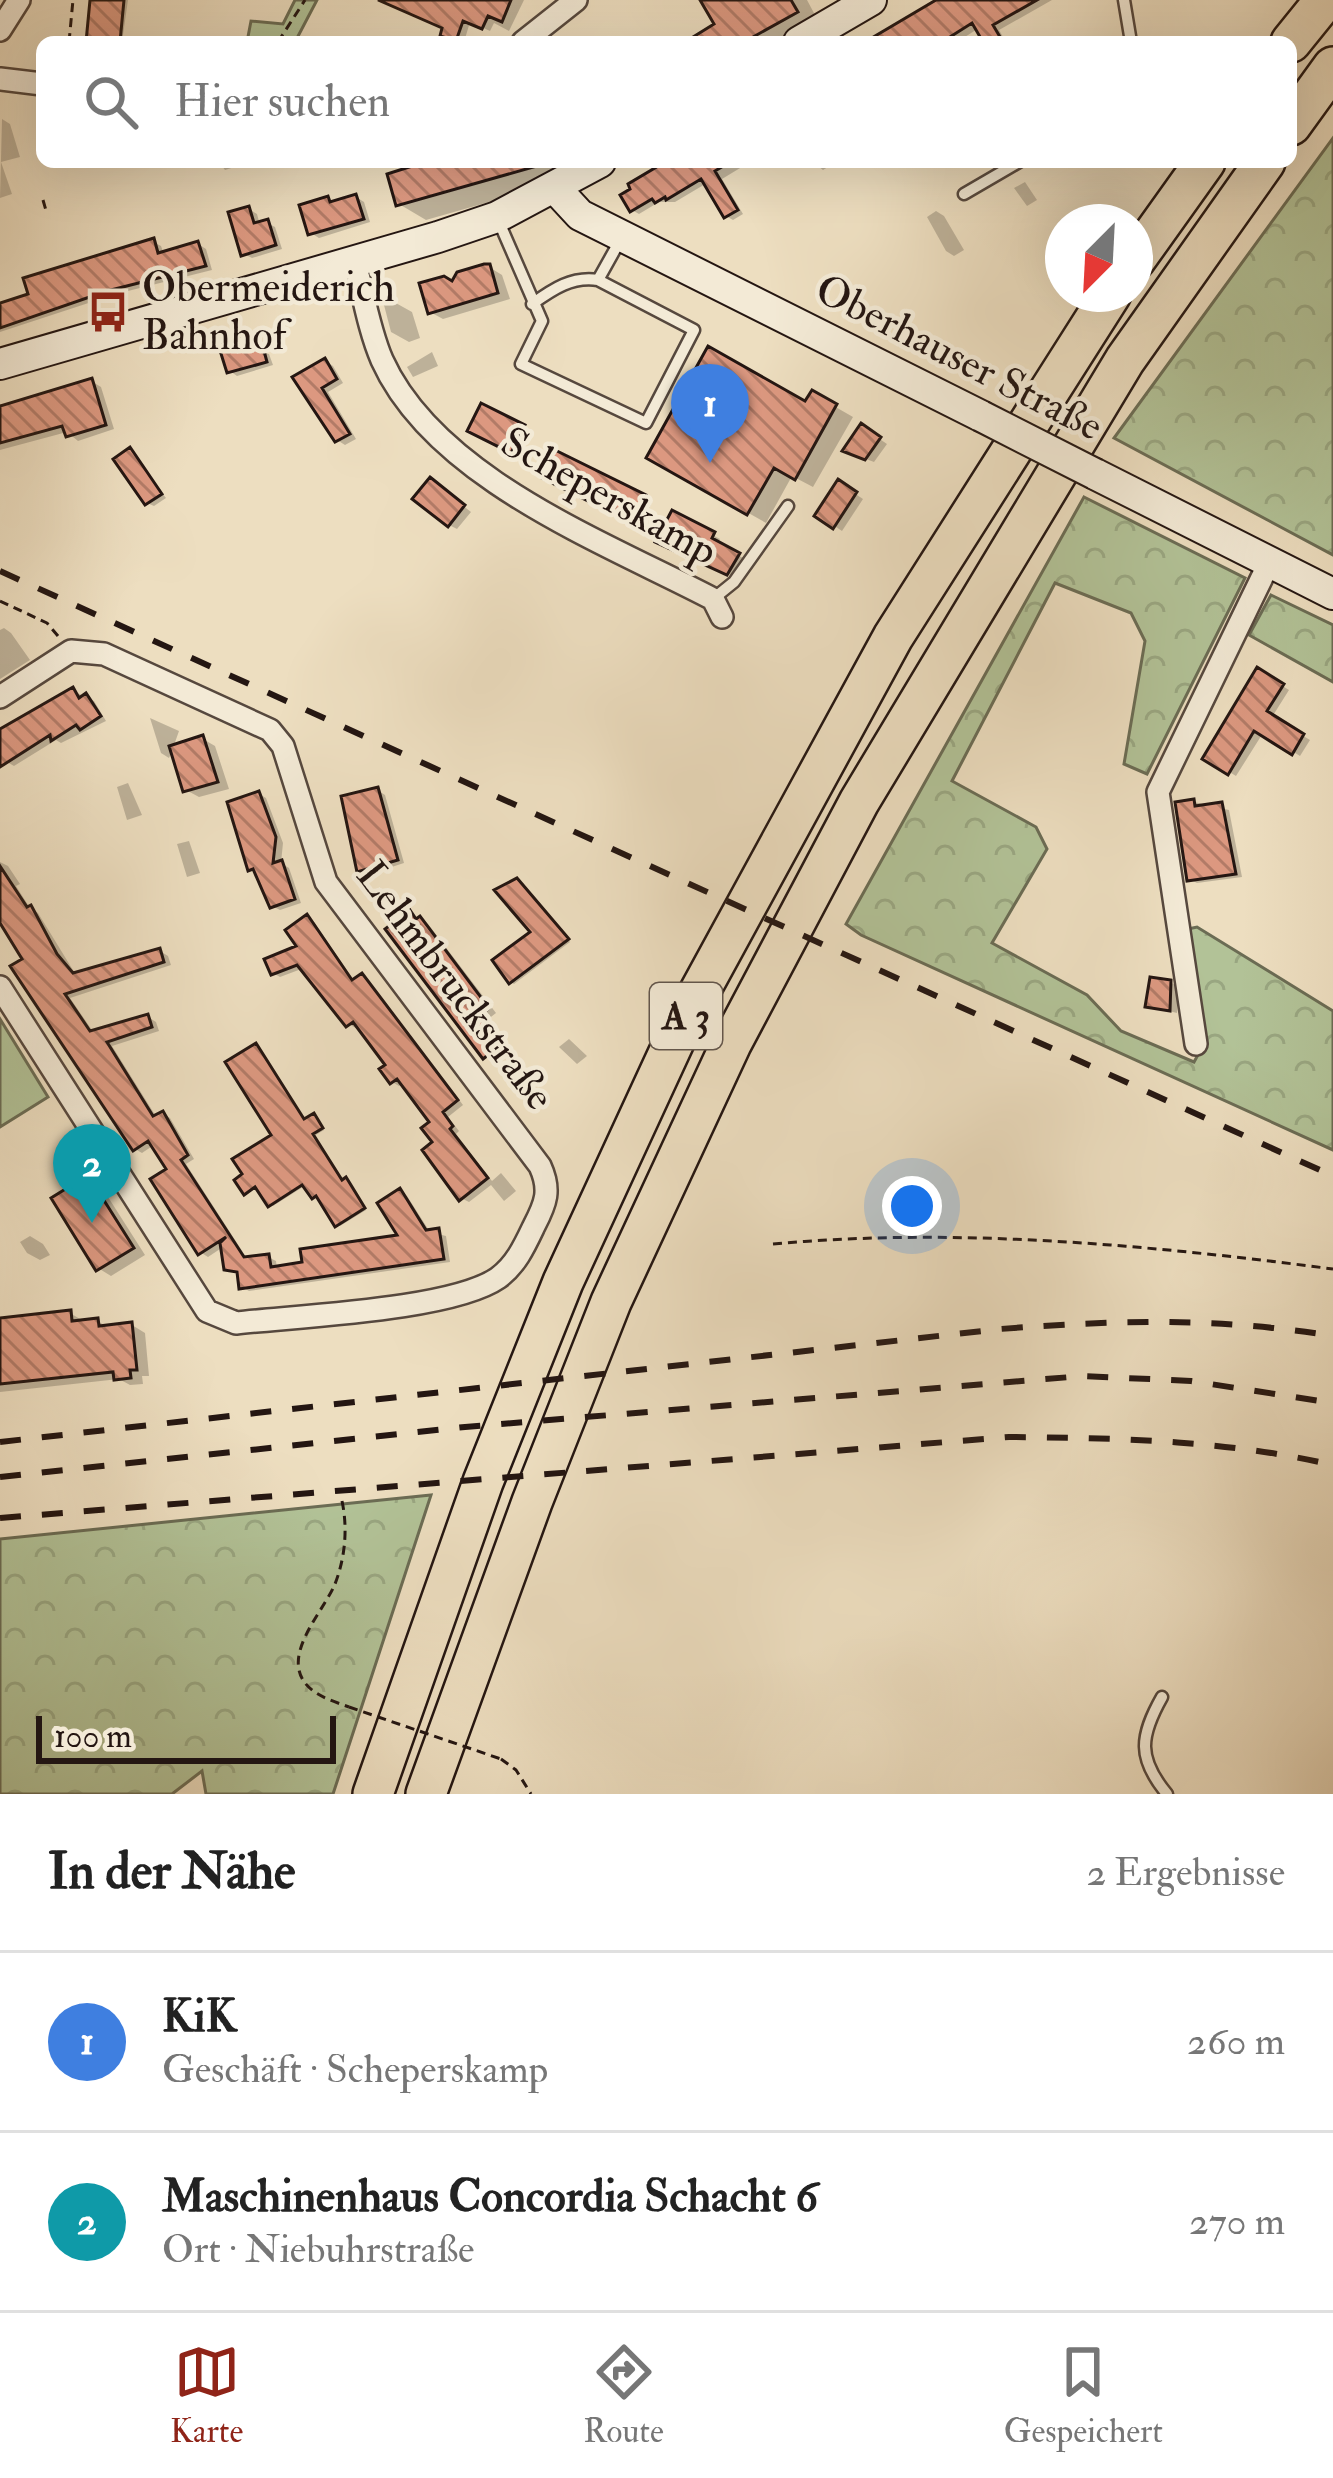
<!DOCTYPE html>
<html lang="de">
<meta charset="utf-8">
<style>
body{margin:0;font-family:"IM FELL Double Pica",serif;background:#f6f6f6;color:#222}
.compass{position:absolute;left:1045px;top:204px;width:108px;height:108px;border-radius:50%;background:#fff;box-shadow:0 12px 48px #0002;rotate:204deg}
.scale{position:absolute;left:36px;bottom:30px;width:300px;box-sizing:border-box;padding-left:12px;border:6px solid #241612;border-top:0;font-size:33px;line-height:42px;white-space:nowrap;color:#241612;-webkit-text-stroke:9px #f3ead6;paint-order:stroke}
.you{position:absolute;left:912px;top:1206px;width:42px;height:42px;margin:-30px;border:9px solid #fff;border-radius:50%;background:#1a73e8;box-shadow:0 0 0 18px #1a73e833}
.badge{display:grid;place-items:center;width:78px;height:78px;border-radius:50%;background:#8f2418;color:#fff;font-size:39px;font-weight:700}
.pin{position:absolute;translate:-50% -99px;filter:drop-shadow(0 3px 6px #0008)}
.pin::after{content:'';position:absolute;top:63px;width:42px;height:36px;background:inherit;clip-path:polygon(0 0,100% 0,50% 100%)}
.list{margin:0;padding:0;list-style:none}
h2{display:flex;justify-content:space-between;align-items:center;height:156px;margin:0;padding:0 48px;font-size:51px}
h2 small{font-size:39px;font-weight:400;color:#767676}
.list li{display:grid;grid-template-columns:78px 1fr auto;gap:36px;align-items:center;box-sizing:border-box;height:180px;padding:0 48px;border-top:3px solid #e0e0e0}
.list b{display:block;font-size:45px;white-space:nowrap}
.list p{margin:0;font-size:39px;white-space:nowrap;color:#767676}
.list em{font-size:39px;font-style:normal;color:#767676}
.icon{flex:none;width:66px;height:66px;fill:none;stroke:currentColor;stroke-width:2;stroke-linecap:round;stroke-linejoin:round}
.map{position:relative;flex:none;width:1333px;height:1794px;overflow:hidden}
.search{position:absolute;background:#fff;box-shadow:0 12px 48px #0002;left:36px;right:36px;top:36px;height:132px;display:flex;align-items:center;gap:30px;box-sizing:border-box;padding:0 42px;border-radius:18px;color:#767676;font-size:45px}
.sheet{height:516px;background:#fff}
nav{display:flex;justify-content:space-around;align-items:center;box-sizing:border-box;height:168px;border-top:3px solid #e0e0e0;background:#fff;font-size:33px;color:#767676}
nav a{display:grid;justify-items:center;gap:6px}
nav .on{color:#8f2418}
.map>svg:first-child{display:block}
</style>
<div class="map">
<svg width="1333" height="1794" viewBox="0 0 1333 1794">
<defs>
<pattern id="forest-crowns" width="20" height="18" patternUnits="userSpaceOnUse" patternTransform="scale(3)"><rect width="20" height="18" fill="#b2c297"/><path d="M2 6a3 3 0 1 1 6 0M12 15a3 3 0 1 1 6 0" fill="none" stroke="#99a681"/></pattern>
<pattern id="building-back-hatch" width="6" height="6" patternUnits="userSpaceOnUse" patternTransform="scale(3)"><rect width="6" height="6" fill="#dc9880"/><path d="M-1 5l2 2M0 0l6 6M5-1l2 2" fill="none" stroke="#b27b67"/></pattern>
</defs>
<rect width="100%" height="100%" fill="#eddec0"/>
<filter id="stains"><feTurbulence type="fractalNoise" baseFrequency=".00167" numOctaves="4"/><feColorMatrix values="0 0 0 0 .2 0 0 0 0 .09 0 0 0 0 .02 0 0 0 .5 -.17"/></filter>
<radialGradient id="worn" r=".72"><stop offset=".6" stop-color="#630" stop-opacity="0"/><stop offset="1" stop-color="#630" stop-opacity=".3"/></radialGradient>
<path fill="#b2c297" stroke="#6b6c54" stroke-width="3" d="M295 0H317L295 42H247L251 21 283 24Z
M0 1019 48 1097 0 1127Z"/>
<path fill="url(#forest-crowns)" stroke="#6b6c54" stroke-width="3" d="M1333 138V555L1114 438Z
M1084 497 1245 578 1147 774 1124 764 1145 641 1131 613 1055 583 952 781 1036 827 1047 849 992 943 1087 995 1121 1031 1194 1062 1204 1044 1188 929 1197 927 1333 1011V1150L861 935 846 924Z
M1271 595 1333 625V682L1249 635Z
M431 1495 333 1794H206L202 1771 172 1794H0V1539Z"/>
<path fill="#0003" d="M94 0H128L122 42H89Z
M410 0H524L509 31 494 23 490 31 470 22 464 42 451 38 446 28Z
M713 0H807L822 28 797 42H689L718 26Z
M942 0H1052L999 30 1006 42H987L979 28 957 42H871Z
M2 119 10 124 20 157 1 162 12 194 0 198Z
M154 162H184L160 167Z
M219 162H250L225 170Z
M436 162H585L538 188 426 220 399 204Z
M670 162H750L722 179 743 214 733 220 726 216 707 183 675 202H659L639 214 632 210 634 190Z
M813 162H836L823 170Z
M1025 182 1037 200 1027 206 1014 188Z
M356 197 364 202 370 222 319 238 311 233 328 199 335 204Z
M249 209 257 214 260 225 267 223 275 227 282 249 252 258 244 254Z
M936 211 944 216 964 250 954 256 946 251 927 217Z
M153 242 161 246 164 254 198 244 206 249 212 270 116 294 0 332V306L32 296Z
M489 267 502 275 510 299 443 319 430 312 454 285Z
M394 302 412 312 420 338 409 342 391 332 384 305Z
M248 338 255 342 258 351 269 354 273 365 237 376 230 371Z
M432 352 438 366 413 377 407 367Z
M325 361 333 366 343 383 328 392 356 439 345 445 337 440 296 378Z
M91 381 101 387 114 429 78 441 67 432 0 450V404L14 405Z
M813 394 853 417 813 487 792 476 766 523 650 457 806 405Z
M482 407 531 432 520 455 471 430Z
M862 427 887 444 874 462 853 454Z
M130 451 166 498 154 506 147 503Z
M557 454 652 502 641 525 546 477Z
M839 483 863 499 842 531 818 515Z
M438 486 471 512 457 529 449 525Z
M673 514 720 539 717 544 745 559 735 577 665 545Z
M4 628 11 633 30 660 0 679V630Z
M1258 671 1289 690 1272 717 1310 740 1300 756 1263 733 1236 776 1206 758Z
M73 691 94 701 106 721 61 743 56 740 14 766 0 758V735Z
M150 718 179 731 173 748 203 739 215 746 229 789 199 797 186 790 173 749 169 758 161 753Z
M128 783 142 815 127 820 117 787Z
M377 790 385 795 404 863 367 875 359 870Z
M259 794 266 798 283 843 281 863 289 868 301 903 280 910 272 906 258 873 250 868Z
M1194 802 1229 810 1242 877 1197 883 1189 879Z
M189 841 200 873 187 877 177 844Z
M0 862 8 866 20 884 16 886 30 908 38 913 76 975 160 951 168 956 171 965 70 998 94 1033 148 1017 156 1022 159 1031 112 1046 157 1118 163 1114 170 1118 194 1159 186 1164 248 1260 268 1257 276 1261 277 1269 402 1237 400 1192 407 1196 430 1232 446 1236 450 1262 249 1291 242 1287 240 1273 227 1268 223 1247 208 1257 200 1252 170 1170 154 1145 142 1153 135 1149 0 917Z
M520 884 570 942 514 984 511 982 534 932Z
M410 914 428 924 496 1013 487 1020 509 1049 493 1061 485 1056Z
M307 918 314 922 355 982 362 976 369 981 463 1105 448 1117 459 1131 456 1134 492 1181 501 1173 516 1191 504 1201 491 1185 469 1202 461 1198 436 1143 433 1123 403 1083 399 1086 392 1082 390 1065 360 1025 356 1028 348 1024 304 968 280 977 273 973 301 947Z
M1170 982 1178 987 1177 1013 1148 1006Z
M569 1039 587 1056 577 1064 559 1047Z
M317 1118 324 1130 314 1136 343 1183H349L366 1210 340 1226 320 1197H314L306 1185 273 1206 259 1188 246 1192 305 1122Z
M88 1178 101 1186 145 1255 111 1276 98 1268Z
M30 1236 43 1244 50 1255 40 1260 27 1253 20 1242Z
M70 1313 85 1322 97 1321 110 1328 132 1325 145 1333 149 1376H142L143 1384 130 1385 119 1379 0 1392V1321Z"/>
<path fill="url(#building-back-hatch)" stroke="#241612" stroke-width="3" d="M90 0H124L120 42H86Z
M378 0H511L502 22 488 16 482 29 463 21 456 41 440 36 442 28Z
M700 0H791L798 12 744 42H685L714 24Z
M936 0H1037L993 25 1003 42H983L972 23 942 42H865Z
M425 162H536L537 166 396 206 387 174Z
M665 162H730L715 171 738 210 724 218 701 179 666 200 665 197 655 203 652 199 630 212 620 195 630 189 628 184Z
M356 194 364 219 308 235 299 205 328 196 330 202Z
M249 206 254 223 268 219 276 245 241 256 228 212Z
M154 238 158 253 198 241 206 266 107 291 0 328V303L28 294 23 278Z
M484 264H490L498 293 428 314 419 283 444 276 452 281 457 272Z
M248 335 253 350 263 347 267 362 227 373 218 344Z
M708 346 805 401 812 390 837 404 795 480 774 468 747 515 646 458Z
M325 358 337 379 322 388 350 434 335 442 292 377Z
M92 378 106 425 66 437 62 426 0 443V406Z
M481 403 525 425 511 453 467 431Z
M861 423 881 437 865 460 842 451Z
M130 447 162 494 145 505 113 459Z
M555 450 646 495 632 523 542 478Z
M430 477 465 505 448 527 412 499Z
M838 479 857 492 833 529 814 516Z
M672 510 715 532 712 538 740 553 727 575 655 542Z
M1257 667 1284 684 1267 711 1304 734 1292 755 1254 731 1228 775 1202 759Z
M73 687 79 698 86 693 101 716 80 730 76 725 51 741 50 735 0 767V729Z
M203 735 218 782 183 792 169 746Z
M378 787 398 860 357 872 341 796Z
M259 791 276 837 273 863 282 860 295 899 270 908 253 869 248 871 227 802Z
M1194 799 1195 806 1222 802 1236 874 1187 881 1175 802Z
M0 866 27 907 31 905 57 954 73 973 160 948 164 962 65 994 90 1031 148 1014 152 1027 107 1042 153 1116 163 1111 188 1155 181 1160 244 1257 269 1254 271 1267 302 1262 300 1249 397 1235 377 1203 400 1188 426 1230 439 1228 444 1259 239 1289 237 1272 224 1270 220 1243 226 1237 198 1255 150 1179 166 1169 148 1141 133 1151 10 966 22 959 0 923Z
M517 878 569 939 509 984 492 960 530 932 494 890Z
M410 910 416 919 420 916 489 1008 481 1015 503 1043 483 1059 385 929Z
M307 914 352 980 362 973 458 1100 443 1112 453 1126 450 1129 488 1178 459 1201 422 1150 432 1142 421 1128 429 1122 397 1079 390 1084 379 1069 385 1065 353 1022 346 1027 297 965 271 975 264 959 296 946 285 930Z
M1150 977 1171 980 1170 1011 1145 1007Z
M256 1043 304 1119 314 1113 323 1128 313 1134 342 1180 346 1177 365 1208 335 1227 316 1196 312 1199 302 1185 268 1207 255 1187 244 1195 234 1180 242 1174 232 1159 271 1135 225 1062Z
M88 1175 134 1248 96 1271 51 1198Z
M71 1310 72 1321 98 1318 99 1326 132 1322 137 1370H130L131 1378 114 1380 113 1372 0 1384V1318Z"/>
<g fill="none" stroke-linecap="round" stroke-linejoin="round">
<g stroke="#56483e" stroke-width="15">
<path id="lane" d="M1124 0 1131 42
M964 194 1019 162
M499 222 542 321 521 364 646 423 694 330 598 280
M532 304C553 289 572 276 598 280L622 237
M713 599 734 582 788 506
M1162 1697C1140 1736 1137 1758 1167 1794"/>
</g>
<g stroke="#56483e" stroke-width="26">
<path id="street" d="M0 30 19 0
M523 42 576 0
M0 79 42 84
M355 262C363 293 369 330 382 360 435 478 604 542 713 599L722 617
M0 697 71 651 104 654 270 730 283 746 326 882 540 1166C551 1190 546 1203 534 1226 525 1245 516 1265 498 1278 452 1310 298 1316 236 1323L207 1311 0 987
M1196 1044 1158 792 1270 561"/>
</g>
<g stroke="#241612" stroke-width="34">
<path id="secondary" d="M799 42 871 0
M555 188 580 215 981 416
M0 364 438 237 497 217 600 162
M1095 474 1333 594"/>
</g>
<g stroke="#241612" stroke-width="44">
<path id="highway" d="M1291 42 1325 0
M1291 125 1333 67
M1135 260 1205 162
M373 1794 483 1482 563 1282 684 1020 893 637 1111 294
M426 1794 532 1502 611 1302 731 1044 859 802 1125 360 1265 162"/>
</g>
<path stroke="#241612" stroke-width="3" stroke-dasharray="9 6" stroke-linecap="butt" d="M69 42 73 0
M278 42 305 0
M43 200 47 214
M0 601 47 623 58 636
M773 1244C959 1227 1148 1245 1333 1269
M342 1501C348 1529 345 1558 335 1584 325 1608 293 1642 299 1670 304 1693 330 1700 349 1707
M501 1759 516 1770 531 1794"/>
<use href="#lane" stroke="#f3ead6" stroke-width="10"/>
<use href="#street" stroke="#f3ead6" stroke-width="21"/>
<use href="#secondary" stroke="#f3ead6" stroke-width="30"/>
<use href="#highway" stroke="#eddec0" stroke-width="39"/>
<path stroke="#241612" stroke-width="6" stroke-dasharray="21 21" stroke-linecap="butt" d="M0 571 1333 1176
M0 1442 1000 1329C1119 1320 1215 1317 1333 1336
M0 1477 465 1427 1083 1376 1191 1381 1333 1403
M0 1518 1009 1437C1119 1438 1225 1440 1333 1465"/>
<g stroke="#241612" stroke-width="34" stroke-linecap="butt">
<path id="secondary-bridge" d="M981 416 1095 474"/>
</g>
<path stroke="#241612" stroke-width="3" stroke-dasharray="9 6" stroke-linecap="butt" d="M349 1707 501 1759"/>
<use href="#secondary-bridge" stroke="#f3ead6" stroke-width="30"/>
</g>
<defs>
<g id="bus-bare" transform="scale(3.24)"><path d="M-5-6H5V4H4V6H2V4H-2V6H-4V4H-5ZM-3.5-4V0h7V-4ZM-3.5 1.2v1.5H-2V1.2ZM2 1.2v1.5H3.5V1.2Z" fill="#8f2418" stroke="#f3ead6" stroke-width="2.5" paint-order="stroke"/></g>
</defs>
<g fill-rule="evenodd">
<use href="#bus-bare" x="108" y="312"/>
</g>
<g text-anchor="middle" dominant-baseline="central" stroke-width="9" stroke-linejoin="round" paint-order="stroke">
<rect fill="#f3ead6" stroke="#62564d" stroke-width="3" x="650" y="983" width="72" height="66" rx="9"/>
<g font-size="39" font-weight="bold" fill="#241612">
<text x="686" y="1016">A 3</text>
</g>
<g font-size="42" fill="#241612" stroke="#f3ead6" text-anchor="start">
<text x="142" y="288">Obermeiderich<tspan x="142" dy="48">Bahnhof</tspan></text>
</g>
<g font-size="42" fill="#241612" stroke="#f3ead6">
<text transform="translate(959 358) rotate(27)">Oberhauser Straße</text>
<text transform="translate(609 497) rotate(29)">Scheperskamp</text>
<text transform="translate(455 986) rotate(53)">Lehmbruckstraße</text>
</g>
</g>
<rect width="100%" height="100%" filter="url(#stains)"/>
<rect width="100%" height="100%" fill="url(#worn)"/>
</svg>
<svg class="compass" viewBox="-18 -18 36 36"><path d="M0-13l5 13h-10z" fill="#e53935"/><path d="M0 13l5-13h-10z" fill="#767676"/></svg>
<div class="scale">100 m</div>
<div class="you"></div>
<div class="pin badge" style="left:710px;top:463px;background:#3f7fe0">1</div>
<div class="pin badge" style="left:92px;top:1223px;background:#0f9aa8">2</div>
<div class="search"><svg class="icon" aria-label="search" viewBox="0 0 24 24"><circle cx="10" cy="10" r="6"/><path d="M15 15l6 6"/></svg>Hier suchen</div>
</div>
<section class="sheet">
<h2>In der Nähe<small>2 Ergebnisse</small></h2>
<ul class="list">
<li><span class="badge" style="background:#3f7fe0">1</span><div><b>KiK</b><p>Geschäft · Scheperskamp</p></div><em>260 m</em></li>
<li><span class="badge" style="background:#0f9aa8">2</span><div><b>Maschinenhaus Concordia Schacht 6</b><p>Ort · Niebuhrstraße</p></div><em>270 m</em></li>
</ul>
</section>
<nav>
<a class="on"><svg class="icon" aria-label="map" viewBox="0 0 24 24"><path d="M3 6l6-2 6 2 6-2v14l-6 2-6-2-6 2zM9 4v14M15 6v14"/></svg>Karte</a>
<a><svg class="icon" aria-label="directions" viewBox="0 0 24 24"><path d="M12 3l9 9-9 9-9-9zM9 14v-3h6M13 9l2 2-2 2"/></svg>Route</a>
<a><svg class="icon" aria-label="saved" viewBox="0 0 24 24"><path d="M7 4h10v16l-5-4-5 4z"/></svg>Gespeichert</a>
</nav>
